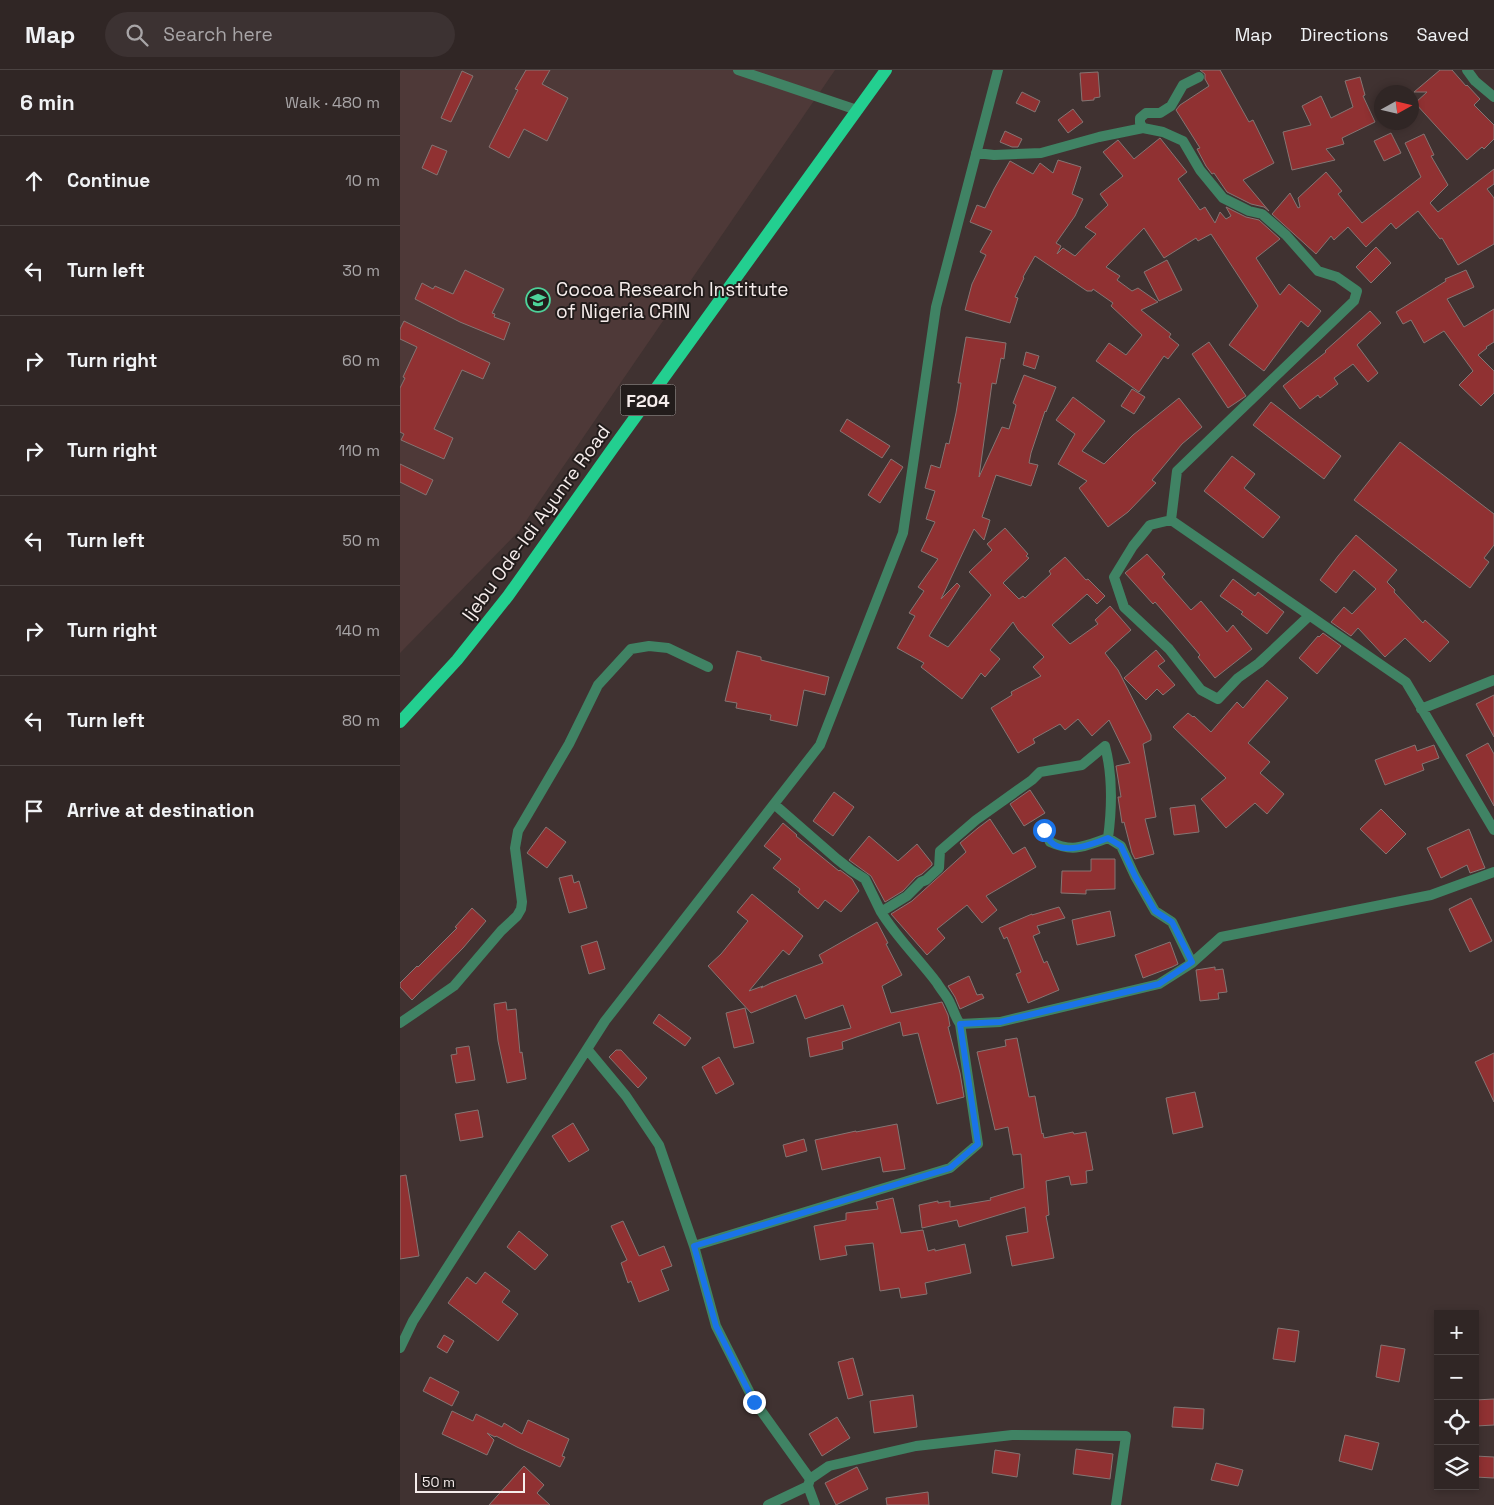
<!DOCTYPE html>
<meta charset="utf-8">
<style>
body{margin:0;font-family:"Space Grotesk",sans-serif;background:#3c3232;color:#f1f3f6}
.controls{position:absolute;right:15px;bottom:15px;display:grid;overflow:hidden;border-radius:0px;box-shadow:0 2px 8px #0003}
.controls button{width:45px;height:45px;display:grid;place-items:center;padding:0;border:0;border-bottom:1px solid #4b4342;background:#302625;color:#f1f3f6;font:25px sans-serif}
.compass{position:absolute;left:974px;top:15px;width:45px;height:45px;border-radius:50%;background:#302625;box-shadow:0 2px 8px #0003;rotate:82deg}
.scale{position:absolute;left:15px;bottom:12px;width:110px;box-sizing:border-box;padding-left:5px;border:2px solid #f6edec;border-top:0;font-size:14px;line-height:18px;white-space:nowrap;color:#f6edec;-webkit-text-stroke:4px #221c1b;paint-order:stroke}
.stop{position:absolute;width:15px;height:15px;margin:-11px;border:4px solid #1a73e8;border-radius:50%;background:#fff}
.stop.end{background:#1a73e8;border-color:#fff;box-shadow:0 1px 5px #0008}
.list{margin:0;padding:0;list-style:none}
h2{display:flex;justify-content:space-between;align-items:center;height:65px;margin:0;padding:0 20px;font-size:21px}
h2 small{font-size:16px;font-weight:400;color:#a8a5a7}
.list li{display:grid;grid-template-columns:32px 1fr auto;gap:15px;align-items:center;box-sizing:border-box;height:90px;padding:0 20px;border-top:1px solid #4b4342}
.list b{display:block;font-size:19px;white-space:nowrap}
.list em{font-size:16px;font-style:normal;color:#a8a5a7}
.icon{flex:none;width:28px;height:28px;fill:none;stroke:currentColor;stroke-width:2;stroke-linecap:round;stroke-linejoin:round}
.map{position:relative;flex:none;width:1094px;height:1435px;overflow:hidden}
header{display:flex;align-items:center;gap:30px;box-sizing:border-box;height:70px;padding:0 25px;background:#302625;border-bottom:1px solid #4b4342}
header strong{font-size:24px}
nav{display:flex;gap:28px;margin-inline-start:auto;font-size:18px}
.search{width:350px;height:45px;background:#3c3232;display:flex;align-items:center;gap:12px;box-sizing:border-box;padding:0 18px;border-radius:28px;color:#a8a5a7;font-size:19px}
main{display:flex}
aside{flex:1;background:#302625}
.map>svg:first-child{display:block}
</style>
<header>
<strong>Map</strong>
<div class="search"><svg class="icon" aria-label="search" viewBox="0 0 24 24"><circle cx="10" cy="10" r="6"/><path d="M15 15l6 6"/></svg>Search here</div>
<nav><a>Map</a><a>Directions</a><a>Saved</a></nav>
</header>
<main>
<aside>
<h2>6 min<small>Walk · 480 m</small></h2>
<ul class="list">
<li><svg class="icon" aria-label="ahead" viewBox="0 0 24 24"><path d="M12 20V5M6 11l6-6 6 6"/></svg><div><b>Continue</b></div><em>10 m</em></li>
<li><svg class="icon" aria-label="left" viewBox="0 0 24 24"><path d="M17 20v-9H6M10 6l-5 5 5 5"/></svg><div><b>Turn left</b></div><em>30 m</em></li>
<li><svg class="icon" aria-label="right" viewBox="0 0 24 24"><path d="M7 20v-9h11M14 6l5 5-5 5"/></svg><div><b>Turn right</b></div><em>60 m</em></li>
<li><svg class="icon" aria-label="right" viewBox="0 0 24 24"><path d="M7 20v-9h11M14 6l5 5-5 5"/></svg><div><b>Turn right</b></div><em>110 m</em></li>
<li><svg class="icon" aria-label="left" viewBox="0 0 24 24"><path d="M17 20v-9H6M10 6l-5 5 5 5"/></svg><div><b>Turn left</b></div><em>50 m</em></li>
<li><svg class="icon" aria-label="right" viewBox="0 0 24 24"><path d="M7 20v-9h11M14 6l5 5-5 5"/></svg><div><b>Turn right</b></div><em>140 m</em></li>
<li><svg class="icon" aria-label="left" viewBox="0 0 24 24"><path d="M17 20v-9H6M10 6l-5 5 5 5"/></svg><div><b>Turn left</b></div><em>80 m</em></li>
<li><svg class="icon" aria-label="arrive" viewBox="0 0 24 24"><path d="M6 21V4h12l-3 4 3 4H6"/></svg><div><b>Arrive at destination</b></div></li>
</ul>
</aside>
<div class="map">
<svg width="1094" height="1435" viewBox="0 0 1094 1435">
<rect width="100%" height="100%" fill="#403231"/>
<path fill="#4e3938" d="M0 0H435L119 461 0 583Z"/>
<path fill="#903132" stroke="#857573" d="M126 0H150L142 14 168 28 147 71 124 59 109 88 89 77 118 20 115 19Z
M800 0H820L849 52 853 50 874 93 843 110 869 141 864 137 851 134 827 122 814 103 812 104 806 96 797 79 800 78 776 40 780 35 809 16 805 9V4Z
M1040 0H1052L1066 16 1067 15 1080 29 1074 35 1094 55V69L1084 79 1082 77 1067 90 1015 33 1027 22H1014Z
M62 1 73 6 51 52 41 48Z
M698 2 700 27 694 28V30L682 31 680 3Z
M960 7 965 25 963 26 975 52 942 68 944 74 926 79 935 90 892 100 883 62 911 55 902 36 921 26 931 48 953 37 945 11Z
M622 22 640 31 635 42 616 33Z
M673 39 683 52 668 63 658 50Z
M605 61 622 69 618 77H612L600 72Z
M991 63 1001 83 984 91 974 71Z
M1024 64 1034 85 1031 86 1048 115 1030 133 1038 142 1094 99V114L1087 119 1094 128V174L1058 195 1042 168 1040 169 1018 141 996 159 991 153 966 177 948 157 934 170 931 166 916 184 872 144 890 123 898 138 900 137 898 128 926 102 942 121 938 124 962 153 1021 107 1005 73Z
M760 68 787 102 778 109 800 140 805 137 815 153 820 142 826 149 831 146 826 137 846 147 859 150 880 169 856 188 880 225 889 214 921 241 908 257 901 251 864 301 829 275 858 236 811 164 798 171 796 168 764 188 744 158 706 197 720 206 717 210 732 221 738 218 758 232 741 240 771 264 769 267 779 275 768 289 764 286 739 322 696 291 709 273 726 285 742 265 711 236 713 233 693 219 692 221H687L635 186 623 207 624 208 615 227 618 228 610 253 565 240 572 214 586 185 580 182 592 161 570 152 577 135 585 138 594 119 610 91 633 104 640 93 653 103 658 90 681 97 672 124 683 129 675 146 656 173 661 176 657 184 663 178 675 186 696 164 685 157 708 135 700 124 723 106 703 82 718 70 734 89Z
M32 75 47 81 37 105 22 98Z
M976 177 991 193 971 213 956 197Z
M767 190 782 220 759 231 744 202Z
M65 200 104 219 92 243 95 244 94 247 110 253 104 270 60 252 15 229 22 213 33 219 35 216 53 224Z
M1066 200 1074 217 1047 229 1064 257 1094 239V272L1086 277 1087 278 1078 285 1094 301V323L1081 336 1059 315 1073 301 1044 261 1024 273 1011 250 1003 254 996 242 1046 211 1045 209Z
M970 241 981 253 957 275 978 303 968 312 953 294 934 308 938 314 920 328 918 325 900 339 883 316 926 282 925 281Z
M4 251 90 293 83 309 62 300 34 359 53 368 44 389 1 370 4 364 0 362V318L5 308 3 307 17 277 0 269V259Z
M566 267 606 273 604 289 601 288 596 314 592 313 579 407 602 357 609 359 616 335 613 333 624 305 656 317 646 342 645 341 631 383 629 393 638 395 631 416 596 405 582 447 590 450 584 470 574 459 541 529 557 513 560 516 529 566 548 577 591 525 569 502 592 480 587 474 605 458 628 484 626 486 629 488 603 513 619 529 623 526 625 528 651 504 649 501 665 487 686 510 688 509 705 526 697 534 687 524 652 555 670 574 698 554 695 550 710 536 731 560 705 583 718 600 751 665V670L743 674 756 747 745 749 754 784 735 789 732 783 724 752 722 753 718 727H721L716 696 730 693 709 650 692 666 678 649 665 660 660 654 633 669 635 673 618 683 591 638 612 625 611 622 641 606 633 597 644 587 618 560 613 552 590 580 600 589 585 607 581 603 562 629 521 597 524 593 497 578 515 546 509 543 524 521 518 517 538 489 521 481 535 452 526 449 535 421 525 418 531 395 540 398 546 373 549 374 556 343 561 313H558Z
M809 272 846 326 828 338 792 284Z
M626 282 639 286 635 299 623 295Z
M732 319 745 327 734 344 721 336Z
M673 327 705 351 682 381 704 394 733 365 779 328 802 357 782 374 752 410 756 413 728 442 708 457 679 418 687 411 658 394 675 364 656 350Z
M871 332 941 386 924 409 853 355Z
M447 349 490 376 482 388 440 361Z
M1000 372 1094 444V475L1084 488 1089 492 1070 518 954 430Z
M832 386 855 404 844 418 880 447 863 468 804 421Z
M491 389 503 397 480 433 468 425Z
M0 394 33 410 26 425 0 412Z
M956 465 997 500 987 512 995 520 994 522 1023 553 1025 550 1049 572 1030 592 1005 568 985 587 958 558 951 566 931 552 944 537 952 544 976 519 954 500 936 523 920 510 938 486Z
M747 484 765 504 762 507 791 540 801 531 827 562 833 555 852 579 815 608 798 587 800 585 768 547 755 532 753 534 725 503Z
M833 509 855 526 858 522 884 542 867 564 841 544 843 542 820 526Z
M923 563 941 576 917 604 899 588 918 566 919 567Z
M756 580 765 591 758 596 775 615 763 625 757 619 746 630 724 608Z
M337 581 361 587V590L429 607 425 625 404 620 397 656 370 650 371 645 336 638 337 633 325 631Z
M867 610 888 628 848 673 870 692 860 703 884 724 867 744 855 733 826 758 801 729 826 708 773 657 788 643 793 647 794 646 811 662 837 632 843 638Z
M1094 625V667L1076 634Z
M1088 673 1094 684V736L1066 685Z
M1015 675 1017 681 1034 675 1039 688 1022 694 1024 700 985 715 975 690Z
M630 720 645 743 624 756 610 734Z
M434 722 454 737 433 766 413 751Z
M795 735 799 762 774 765 770 738Z
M981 739 1006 764 986 784 960 759Z
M590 749 613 784 625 777 636 797 586 826 597 840 582 853 567 835 537 859 545 868 527 885 491 844 512 831 566 782 560 773 578 758Z
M383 753 397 765 396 766 439 801 440 800 452 809 459 821 441 842 425 830 418 839 398 822 400 819 373 798 381 789 364 776Z
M146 757 166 772 147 798 127 783Z
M1069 759 1085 798 1070 803 1067 795 1041 808 1027 778Z
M469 766 498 791 517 774 532 793V795L522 804 516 807 503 821 485 832 471 806 449 790Z
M691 789H715V819L686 820V824L661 823 662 801H691Z
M172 805 174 813 179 811 187 838 169 843 159 808Z
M352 824 403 866 389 885 383 880 349 921 363 916 361 918 371 913 423 893 419 885 477 852 488 873 486 874 502 905 482 916 491 943 542 932 548 945 550 956 548 957 560 1003 564 1027 537 1034 518 963 503 966 500 952 442 972 443 979 410 987 407 968 451 958 443 935 405 949 396 925 351 943 308 896 321 884 348 851 337 842Z
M1071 828 1092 871 1070 882 1049 839Z
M659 837 665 848 637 856 640 863 633 866 644 893 647 891 659 920 628 933 616 904 621 902 607 867 604 869 599 858 632 844V845Z
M72 838 86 851 63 878 12 930 0 917V913L17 896 18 897 57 858 55 857Z
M710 841 715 866 677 875 672 850Z
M197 871 205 899 189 904 181 876Z
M770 872 778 894 772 897 743 908 735 885Z
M815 897V900L823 899 827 922 818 923 819 929 800 931 796 900Z
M569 906 577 925 582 924 584 928 560 939 555 927 548 916Z
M106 932 107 940 116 939 120 983 122 982 126 1009 107 1013 98 971 94 934Z
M345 938 354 973 334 978 326 943Z
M259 944 291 968 285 976 253 953Z
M617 968 629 1027 635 1026 642 1064 643 1063 644 1068 673 1062 674 1064 686 1062 693 1100 686 1101 687 1113 671 1115 669 1106 646 1111 649 1145 646 1146 654 1188 612 1196 606 1166 628 1162 625 1137 559 1157 557 1150 522 1158 519 1135 538 1131V1133L550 1131V1137L591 1130 590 1128 624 1118 621 1084 613 1085 608 1057 595 1060 577 982 606 976 605 970Z
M69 976 75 1010 56 1013 51 985 57 984 56 978Z
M216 980H221L247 1008 238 1018 209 987Z
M1094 983V1032L1075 992Z
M319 987 334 1014 316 1024 302 997Z
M795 1022 803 1057 773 1064 766 1028Z
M78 1040 83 1067 60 1071 55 1044Z
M173 1053 189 1080 169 1092 152 1066Z
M497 1054 505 1099 483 1102 480 1087 422 1100 415 1070 456 1061V1062Z
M404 1069 407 1081 386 1087 383 1075Z
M6 1105 19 1186 0 1189V1106Z
M493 1128 501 1163 523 1160 528 1181 535 1179V1181L565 1174 571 1203 525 1213 527 1224 501 1228 499 1218 480 1221 473 1173 445 1176 447 1185 420 1190 414 1156 446 1150V1143L478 1139 476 1132Z
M223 1151 239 1186 264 1176 272 1196 261 1200 269 1220 239 1232 231 1211 228 1213 221 1193 227 1190 211 1156Z
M119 1161 148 1185 135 1200 107 1177Z
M85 1202 110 1221 102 1232 118 1244 98 1271 48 1233 67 1207 76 1214Z
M878 1258 899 1261 895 1292 873 1289Z
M44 1265 54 1271 47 1283 37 1277Z
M981 1275 1005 1279 999 1312 976 1307Z
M453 1288 463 1325 448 1329 438 1292Z
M30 1307 59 1322 52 1336 23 1321Z
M513 1325 517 1357 474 1363 470 1331Z
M1094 1329V1355L1076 1356 1075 1330Z
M774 1337 804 1339 803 1359 772 1357Z
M52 1341 73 1351 76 1344 102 1357 104 1353 122 1364 128 1350 169 1369 162 1386 165 1387 160 1397 117 1377 96 1366 95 1367 87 1363 94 1370 87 1385 42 1364Z
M437 1347 450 1368 422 1386 409 1364Z
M945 1365 979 1373 972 1400 939 1391Z
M676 1379 713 1384 710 1409 673 1404Z
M595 1380 620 1384 617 1407 592 1403Z
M1075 1386 1094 1387V1408L1075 1407Z
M816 1393 843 1400 838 1416 811 1410Z
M124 1396 144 1415 137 1423 150 1435H89Z
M457 1397 468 1419 436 1435 425 1413Z
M528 1422 529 1435H487L486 1428Z"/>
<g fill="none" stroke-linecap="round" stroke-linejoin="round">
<path stroke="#408364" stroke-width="10" d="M338 0 457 40
M1067 0 1075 11 1094 27
M743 58 740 53V48L746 43H760L771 36 783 15 799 7
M576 83 594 85 641 83 699 67 743 58 763 62 783 71 800 100 823 128 849 141 862 144 886 165 918 201 937 207 957 221 954 231 777 401 771 450 1006 612 1094 760
M771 450 750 455 733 476 714 507 724 537 769 579 801 620 818 629 838 608 859 593 909 546
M1021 639 1094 610
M374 734 437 789 451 800 465 809 481 842 507 826 521 812 526 810 539 798 540 781 576 750 632 710 640 702 682 695 705 676C713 706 712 738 708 768
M643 755 650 772C674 783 685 776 708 768L721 776 735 806 755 841 772 852 792 893
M481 842C497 868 519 889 537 913 541 920 547 926 550 933 554 941 555 947 560 954
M0 953 54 916 101 861 117 846 121 839 122 832 115 778 118 761 169 674 198 615 231 579 249 576 268 578 308 597
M187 979 226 1026 259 1075 294 1176 316 1256 354 1331 410 1409 408 1416 415 1435
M294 1176 550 1098 578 1074 560 954 600 952 759 914 792 893 821 867 1031 825 1094 802
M0 1278 13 1251 205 951 420 675 503 463 536 237 598 0
M410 1409 429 1396 516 1376 612 1365 726 1366 716 1435
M368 1435 408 1416"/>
<path stroke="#23cf90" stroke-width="12" d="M0 652 57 590 108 526 213 378 486 0"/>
</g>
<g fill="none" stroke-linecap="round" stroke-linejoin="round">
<path stroke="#1a73e8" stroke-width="6" d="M354 1332 316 1256 294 1176 550 1098 578 1074 560 954 600 952 759 914 792 892 772 852 755 841 735 806 721 776 708 768C693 774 663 786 650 771 648 768 646 763 644 760"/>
</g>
<defs>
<g id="school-ring" transform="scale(1.25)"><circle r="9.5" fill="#221c1b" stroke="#4dd39a" stroke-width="1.5"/><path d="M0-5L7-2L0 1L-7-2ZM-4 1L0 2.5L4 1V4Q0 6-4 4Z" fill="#4dd39a"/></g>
</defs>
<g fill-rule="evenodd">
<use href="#school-ring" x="138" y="230"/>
</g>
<g text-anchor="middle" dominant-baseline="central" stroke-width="4" stroke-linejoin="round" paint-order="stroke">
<rect fill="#221c1b" stroke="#b6aead" stroke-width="1" x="220.5" y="314.5" width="55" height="31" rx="4"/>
<g font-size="18" font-weight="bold" fill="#f6edec">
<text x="248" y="330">F204</text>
</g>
<g font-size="19" fill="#f6edec" stroke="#221c1b" text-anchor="start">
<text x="156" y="219">Cocoa Research Institute<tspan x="156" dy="22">of Nigeria CRIN</tspan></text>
</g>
<g font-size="19" fill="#f6edec" stroke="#221c1b">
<text transform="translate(136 453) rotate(-54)">Ijebu Ode-Idi Ayunre Road</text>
</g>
</g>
</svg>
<div class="controls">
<button>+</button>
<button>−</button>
<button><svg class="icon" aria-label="locate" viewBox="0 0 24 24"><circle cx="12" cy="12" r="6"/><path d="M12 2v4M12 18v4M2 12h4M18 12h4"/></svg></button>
<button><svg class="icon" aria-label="layers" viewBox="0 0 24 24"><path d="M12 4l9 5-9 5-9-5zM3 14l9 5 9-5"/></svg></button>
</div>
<svg class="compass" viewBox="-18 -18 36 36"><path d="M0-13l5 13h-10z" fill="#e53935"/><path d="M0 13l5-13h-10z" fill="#a8a5a7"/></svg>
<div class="scale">50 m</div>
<div class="stop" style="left:644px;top:760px"></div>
<div class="stop end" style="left:354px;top:1332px"></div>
</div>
</main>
